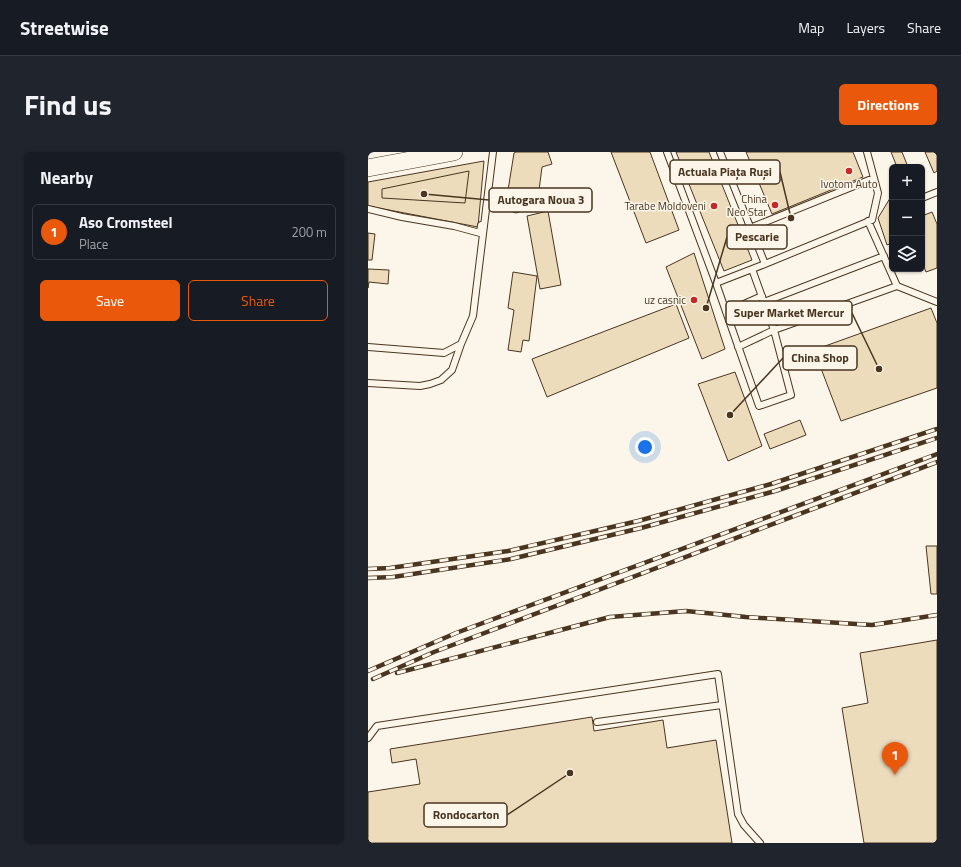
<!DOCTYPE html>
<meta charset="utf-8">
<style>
body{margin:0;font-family:"Titillium Web",sans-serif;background:#20242c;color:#f1f3f6}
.controls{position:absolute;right:12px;top:12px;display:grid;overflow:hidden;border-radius:6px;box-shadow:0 1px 3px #0004}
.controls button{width:36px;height:36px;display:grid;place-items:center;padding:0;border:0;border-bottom:1px solid #363941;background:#171b24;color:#f1f3f6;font:20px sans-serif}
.you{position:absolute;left:277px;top:295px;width:14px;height:14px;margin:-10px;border:3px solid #fff;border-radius:50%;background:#1a73e8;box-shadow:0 0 0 6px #1a73e833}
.badge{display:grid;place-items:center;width:26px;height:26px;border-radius:50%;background:#ea580c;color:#fff;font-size:13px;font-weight:700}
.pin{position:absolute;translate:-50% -33px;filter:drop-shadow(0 1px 2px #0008)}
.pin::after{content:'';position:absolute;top:21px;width:14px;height:12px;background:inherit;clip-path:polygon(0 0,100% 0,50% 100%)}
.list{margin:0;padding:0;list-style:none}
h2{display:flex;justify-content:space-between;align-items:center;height:52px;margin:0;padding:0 16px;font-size:17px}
h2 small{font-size:13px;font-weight:400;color:#9ea1a6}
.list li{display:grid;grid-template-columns:26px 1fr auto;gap:12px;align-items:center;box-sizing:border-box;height:56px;margin:0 8px 8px;padding:0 8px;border:1px solid #363941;border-radius:6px}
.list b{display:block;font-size:15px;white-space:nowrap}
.list p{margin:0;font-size:13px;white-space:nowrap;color:#9ea1a6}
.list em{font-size:13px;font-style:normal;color:#9ea1a6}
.actions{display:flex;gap:8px;padding:12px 16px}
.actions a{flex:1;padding:9px 0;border:1px solid #ea580c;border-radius:6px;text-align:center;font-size:14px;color:#ea580c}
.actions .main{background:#ea580c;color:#fff}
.icon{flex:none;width:22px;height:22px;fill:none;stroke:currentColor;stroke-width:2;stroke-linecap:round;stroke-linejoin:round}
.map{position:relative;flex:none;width:569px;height:691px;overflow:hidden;border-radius:6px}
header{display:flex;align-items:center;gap:24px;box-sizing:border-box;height:56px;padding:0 20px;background:#171b24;border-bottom:1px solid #363941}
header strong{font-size:19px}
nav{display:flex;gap:22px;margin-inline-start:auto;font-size:14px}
.intro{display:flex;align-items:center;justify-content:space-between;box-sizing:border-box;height:96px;padding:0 24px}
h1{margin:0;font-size:28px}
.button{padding:10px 18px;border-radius:6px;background:#ea580c;color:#fff;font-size:14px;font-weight:700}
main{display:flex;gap:24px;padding:0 24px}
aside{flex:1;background:#171b24;border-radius:6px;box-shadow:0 1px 3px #0004}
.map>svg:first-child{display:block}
</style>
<header>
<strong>Streetwise</strong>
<nav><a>Map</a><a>Layers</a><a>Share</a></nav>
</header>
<div class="intro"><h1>Find us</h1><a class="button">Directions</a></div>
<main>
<aside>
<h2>Nearby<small></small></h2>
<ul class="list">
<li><span class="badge">1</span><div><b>Aso Cromsteel</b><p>Place</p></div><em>200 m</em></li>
</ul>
<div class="actions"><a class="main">Save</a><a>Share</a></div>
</aside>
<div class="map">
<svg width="569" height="691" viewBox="0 0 569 691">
<rect width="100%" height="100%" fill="#fbf6e9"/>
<path fill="#ecdcbc" stroke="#4a3520" d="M148 0H180L184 12 174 15 169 54 148 61 137 57 146 1Z
M243 0H282L311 78 278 91Z
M308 0H341L384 108 356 119Z
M378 0H485L495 25 404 62Z
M523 0H534L540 15H529Z
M557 0H569V19L566 21Z
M116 9 110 75 0 54V30Z
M101 19 97 51 14 46V37Z
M524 43V62L522 67 524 71V91L519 93 510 66Z
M180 59 193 133 172 137 159 64Z
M564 60 569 72V116L558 120 554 110V64Z
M0 81 7 82 4 108H0Z
M326 101 357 197 334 207 298 115Z
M0 117 21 118 20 132 1 130 0 136Z
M145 120 169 124 161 189 155 188 153 200 140 198 146 158 140 156Z
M308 152 321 186 179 245 164 207Z
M563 156 569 171V236L473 269 446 198Z
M367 220 394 294 360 309 330 232Z
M432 268 438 283 402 297 396 282Z
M558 394H569V442H563Z
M569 488V691H496L474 556 500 551 492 501Z
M224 565 226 579 295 568 299 596 348 588 364 691H0V640L52 632 48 607 24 611 22 597Z"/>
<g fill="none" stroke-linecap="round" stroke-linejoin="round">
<g stroke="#4a3520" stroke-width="8">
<path id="service" d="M299 0 348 131 391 254 423 243 406 178 529 134 500 69
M352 0 397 112
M554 46 569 40
M0 57 34 65 86 74 112 81 113 73
M382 76 506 26
M348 131 397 112 504 68 510 41 499 0
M529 134 569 150
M396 150 516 104
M358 160 394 144
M0 195 76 201 93 192 105 164 125 0
M370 195 406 178 384 117
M0 231 52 234 62 232 73 228 84 218 93 192
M229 570 354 553
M0 586 9 574 350 522 370 662 376 673 392 691"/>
</g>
<g stroke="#4a3520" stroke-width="18">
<path id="secondary" d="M0 16 86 0"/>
</g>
<use href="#service" stroke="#fbf6e9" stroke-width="6"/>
<use href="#secondary" stroke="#fbf6e9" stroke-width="17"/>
<g stroke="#4a3520" stroke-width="4.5">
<path id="rail" d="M0 417 22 416 140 399 270 369 403 332 569 277
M0 426 25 425 143 407 273 376 407 339 569 286
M0 519 88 481 569 302
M29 521 242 465 318 459 378 465 504 473 569 463
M5 527 66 500 569 310"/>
</g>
<use href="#rail" stroke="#fbf6e9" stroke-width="3" stroke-dasharray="9" stroke-linecap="butt"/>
</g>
<g fill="#c62828" stroke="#fbf6e9" stroke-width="1.5">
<circle cx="481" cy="19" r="4"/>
<circle cx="407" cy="53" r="4"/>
<circle cx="346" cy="54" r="4"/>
<circle cx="326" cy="148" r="4"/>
</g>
<g text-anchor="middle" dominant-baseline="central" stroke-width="3" stroke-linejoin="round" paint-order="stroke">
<g font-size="11" fill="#4a3520" stroke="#fbf6e9" text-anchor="end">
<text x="481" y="32" text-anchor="middle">Ivotom Auto</text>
<text x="399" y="47">China<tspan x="399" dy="13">Neo Star</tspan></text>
<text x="338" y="54">Tarabe Moldoveni</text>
<text x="318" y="148">uz casnic</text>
</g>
</g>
<path fill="none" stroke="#4a3520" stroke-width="1.5" d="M423 66L412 20M56 42L121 48M338 156L359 85M511 217L484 161M362 263L415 206M202 621L139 663"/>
<g fill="#4a3520" stroke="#fbf6e9" stroke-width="1.5">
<circle cx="423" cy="66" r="4"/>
<circle cx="56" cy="42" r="4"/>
<circle cx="338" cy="156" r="4"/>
<circle cx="511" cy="217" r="4"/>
<circle cx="362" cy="263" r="4"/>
<circle cx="202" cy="621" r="4"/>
</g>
<g fill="#fbf6e9" stroke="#4a3520" stroke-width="1.5">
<rect x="302" y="8" width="110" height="24" rx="4"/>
<rect x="121" y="36" width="103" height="24" rx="4"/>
<rect x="359" y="73" width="60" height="24" rx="4"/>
<rect x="358" y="149" width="126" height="24" rx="4"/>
<rect x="415" y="194" width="74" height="24" rx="4"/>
<rect x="56" y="651" width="83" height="24" rx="4"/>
</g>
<g font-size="12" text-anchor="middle" font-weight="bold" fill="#4a3520">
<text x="357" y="24">Actuala Piața Ruși</text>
<text x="173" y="52">Autogara Noua 3</text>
<text x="389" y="89">Pescarie</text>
<text x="421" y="165">Super Market Mercur</text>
<text x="452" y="210">China Shop</text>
<text x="98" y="667">Rondocarton</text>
</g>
</svg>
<div class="controls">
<button>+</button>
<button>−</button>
<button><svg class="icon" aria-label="layers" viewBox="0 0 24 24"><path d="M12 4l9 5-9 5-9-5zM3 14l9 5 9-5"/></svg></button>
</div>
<div class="you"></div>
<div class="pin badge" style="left:527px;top:623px">1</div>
</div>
</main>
